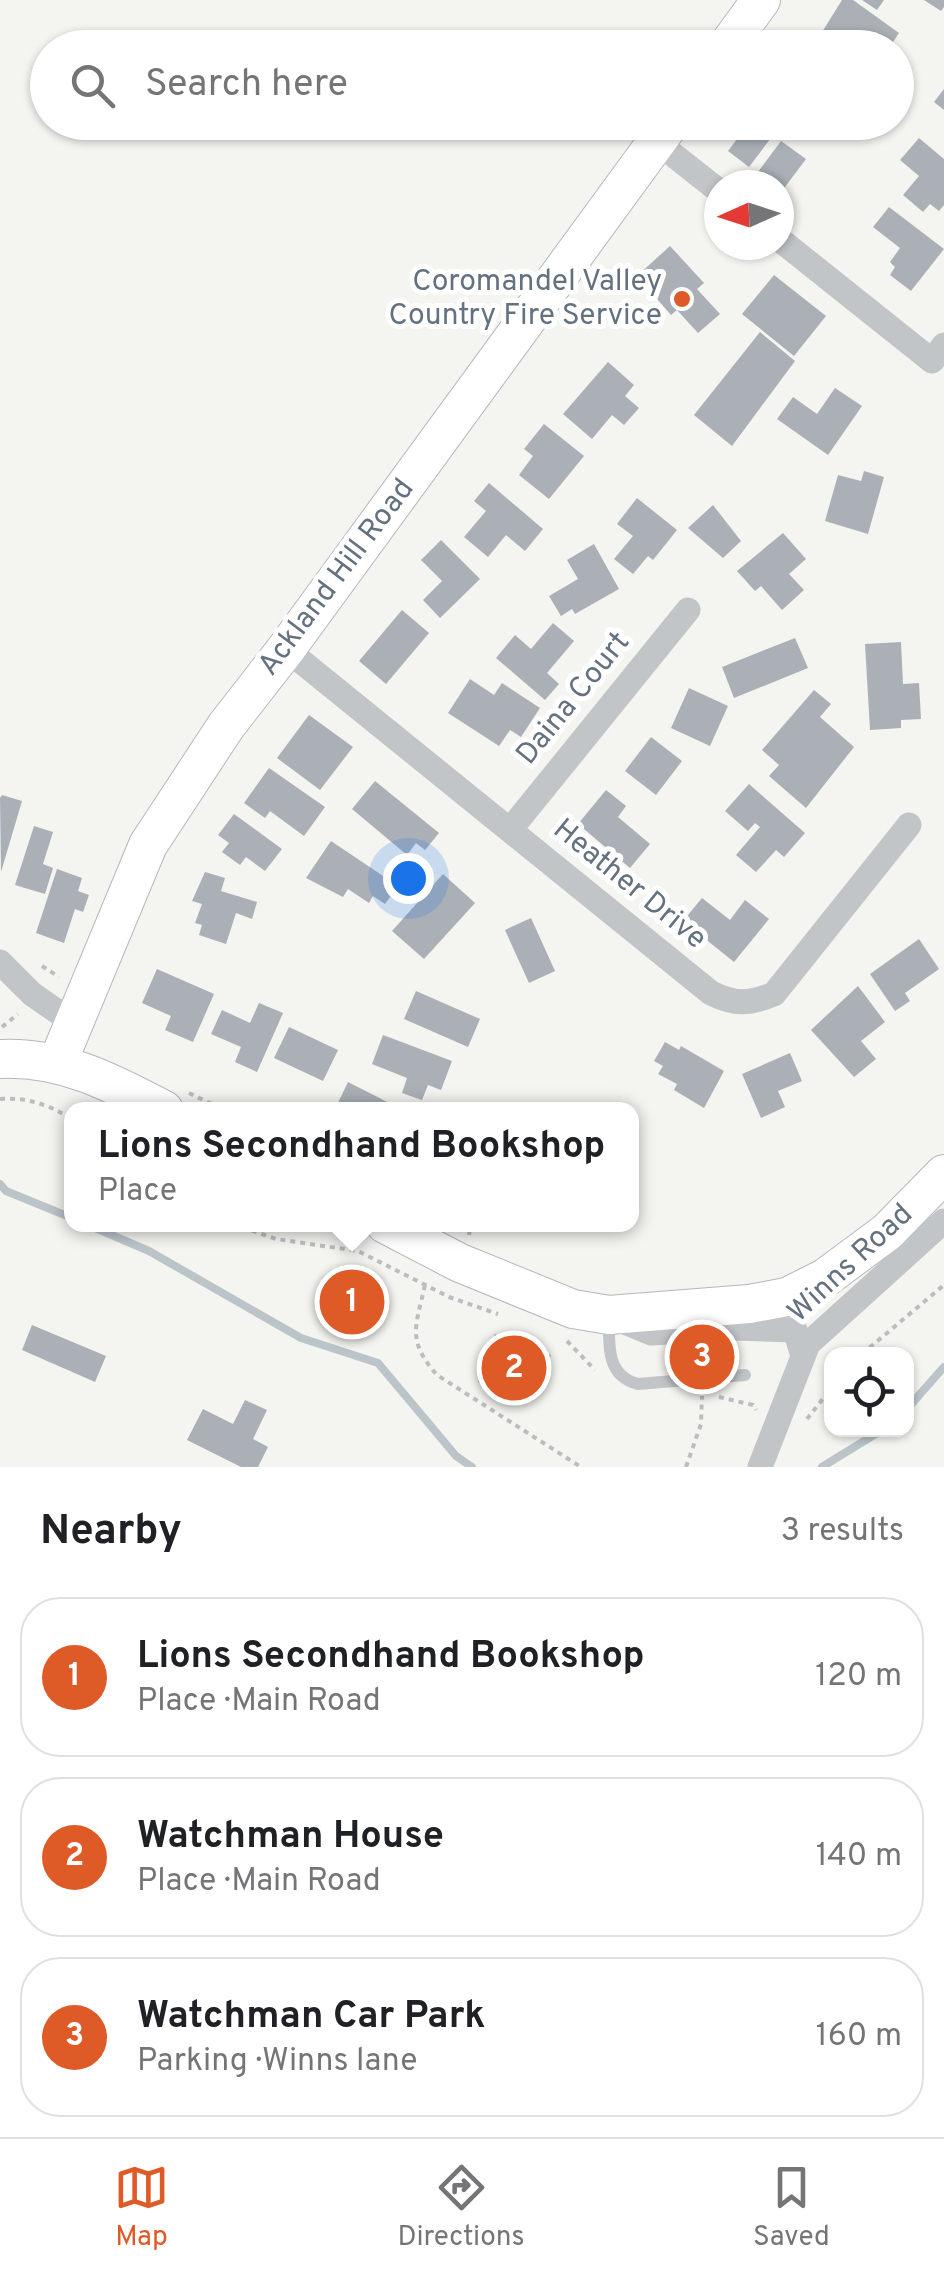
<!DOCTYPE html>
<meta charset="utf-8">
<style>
body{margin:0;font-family:Overpass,sans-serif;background:#f2f2f2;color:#202124}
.controls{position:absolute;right:30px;bottom:30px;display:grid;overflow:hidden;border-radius:20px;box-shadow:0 2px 8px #0004}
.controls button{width:90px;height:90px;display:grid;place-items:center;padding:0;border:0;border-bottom:2px solid #e0e0e0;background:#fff;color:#202124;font:50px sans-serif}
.compass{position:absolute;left:704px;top:170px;width:90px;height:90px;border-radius:50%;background:#fff;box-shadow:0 2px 8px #0004;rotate:267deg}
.you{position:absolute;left:408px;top:878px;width:35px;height:35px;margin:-25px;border:8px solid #fff;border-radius:50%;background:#1a73e8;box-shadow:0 0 0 15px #1a73e833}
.badge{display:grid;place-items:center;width:65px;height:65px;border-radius:50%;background:#de5b27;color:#fff;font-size:32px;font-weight:700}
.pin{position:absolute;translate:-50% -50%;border:5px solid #fff;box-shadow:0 2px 10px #0006}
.popup{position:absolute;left:64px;top:1102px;width:575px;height:130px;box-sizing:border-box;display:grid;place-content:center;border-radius:20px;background:#fff;filter:drop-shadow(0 2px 8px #0005);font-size:32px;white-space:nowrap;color:#757577}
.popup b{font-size:38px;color:#202124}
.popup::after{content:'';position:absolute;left:50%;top:100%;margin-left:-20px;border:20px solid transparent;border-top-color:#fff}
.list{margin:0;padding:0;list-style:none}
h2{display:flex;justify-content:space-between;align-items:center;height:130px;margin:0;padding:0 40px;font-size:42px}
h2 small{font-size:32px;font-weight:400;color:#757577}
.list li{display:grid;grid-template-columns:65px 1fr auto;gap:30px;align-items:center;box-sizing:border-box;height:160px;margin:0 20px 20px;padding:0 20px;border:2px solid #e0e0e0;border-radius:40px}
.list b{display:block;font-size:38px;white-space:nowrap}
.list p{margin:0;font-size:32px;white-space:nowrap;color:#757577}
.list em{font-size:32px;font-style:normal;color:#757577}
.icon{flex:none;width:55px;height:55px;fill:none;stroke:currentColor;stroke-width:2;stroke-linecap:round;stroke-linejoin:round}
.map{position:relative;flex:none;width:944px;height:1467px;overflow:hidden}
.search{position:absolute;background:#fff;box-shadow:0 2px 8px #0004;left:30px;right:30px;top:30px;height:110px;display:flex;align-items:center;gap:25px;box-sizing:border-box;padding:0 35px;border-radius:55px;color:#757577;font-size:38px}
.sheet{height:670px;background:#fff}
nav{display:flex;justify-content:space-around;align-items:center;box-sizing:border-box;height:140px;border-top:2px solid #e0e0e0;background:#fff;font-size:28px;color:#757577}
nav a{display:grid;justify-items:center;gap:5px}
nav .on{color:#de5b27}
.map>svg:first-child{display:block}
</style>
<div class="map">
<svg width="944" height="1467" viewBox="0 0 944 1467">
<rect width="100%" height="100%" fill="#f4f4f0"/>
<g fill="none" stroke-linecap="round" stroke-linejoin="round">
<path stroke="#bac4c9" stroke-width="8" d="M0 1184 6 1191 72 1218
M86 1224 149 1251 301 1338 378 1363 456 1456 472 1467
M906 1410 944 1367
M822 1467 882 1430"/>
</g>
<path fill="#aab0b6" d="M842 0H853L899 33 889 48H867L854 38 847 48 814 45Z
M862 0H884L877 10Z
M924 0H944V7L941 11Z
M944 89V110L934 102Z
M750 122H783L749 167 728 151Z
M919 138 944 159V205L939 211 930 204 923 212 903 195 919 176 900 160Z
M781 141 806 159 779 195V185H766L755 176Z
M889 207 944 249 911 291 890 275 895 267 890 262 900 248 873 227Z
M670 246 704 283 697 289 720 314 698 333 677 310 671 315 637 276Z
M774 275 826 316 794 356 742 314Z
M760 332 795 361 732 446 694 415Z
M608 362 634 385 625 396 639 408 624 425 612 415 592 439 563 414Z
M835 388 862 406 828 455 777 419 793 397 817 414Z
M544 424 584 456 549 499 519 475 533 456 524 449Z
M864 471 884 477 868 534 825 521 838 475 861 481Z
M489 483 543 529 525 551 506 535 488 557 464 537 486 511 474 501Z
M637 498 677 530 653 560 648 556 633 574 614 559 633 536 617 524Z
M713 505 741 541 723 558 688 528Z
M783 533 806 559 789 574 804 590 782 610 761 586 755 591 737 571Z
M441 540 480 579 440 618 423 600 442 581 421 560Z
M594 544 619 589 575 614 572 609 561 616 549 596 578 579 567 560Z
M402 610 429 633 386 684 359 661Z
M553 623 574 641 547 673 559 684 545 700 496 658 515 635 531 649Z
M795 638 808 668 734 698 722 667Z
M901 642 903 684 919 683 921 719 901 720V728L870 730 865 644Z
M470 679 494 695 502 683 540 708 521 737 510 730 499 746 448 713Z
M689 688 728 706 710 746 671 728Z
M814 690 831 704 820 717 854 747 806 808 769 776 779 765 762 750Z
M309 715 353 747 320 790 277 758Z
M651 737 682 761 656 795 625 771Z
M269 768 325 807 304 836 270 811 265 818 244 803Z
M375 781 439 833 425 850 416 843 407 855 352 809Z
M749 784 805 833 784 857 776 850 756 872 736 855 760 827 755 823 748 831 725 811Z
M606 790 626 806 618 817 650 844 630 868 578 824Z
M2 795 22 801 1 872 0 798Z
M234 814 282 849 265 871 246 857 240 865 222 852 229 843 218 835Z
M34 826 53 832 43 864 53 868 45 894 15 885Z
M331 841 398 886 385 904 373 896 369 903 348 889 343 897 306 878Z
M57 869 82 878 78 891 89 895 83 912 75 909 64 943 36 933Z
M205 872 225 878 221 891 257 902 252 919 236 913 226 944 199 935 202 925 195 923 202 904 192 901Z
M443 874 475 903 424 959 392 931Z
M702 898 730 920 745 900 769 919 734 962 683 921Z
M531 918 555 971 529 983 505 930Z
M919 939 939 969 905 993 910 1001 895 1011 870 974Z
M157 969 214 994 193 1042 165 1030 171 1016 142 1003Z
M858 986 885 1022 861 1041 876 1059 854 1077 811 1030Z
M416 991 480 1019 468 1047 404 1019Z
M259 1003 283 1013 257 1072 235 1062 241 1047 211 1034 222 1010 250 1023Z
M289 1027 338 1050 323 1081 274 1058Z
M383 1035 452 1061 441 1090 428 1085 422 1100 402 1093 407 1078 372 1064Z
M665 1042 679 1050 681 1046 724 1071 704 1108 674 1090 677 1084 658 1074 663 1066 654 1061Z
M790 1053 802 1081 778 1091 785 1107 761 1118 742 1074Z
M348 1082 403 1110H342L336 1107Z
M328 1280 384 1298 376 1323 320 1306Z
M32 1325 106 1356 95 1382 22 1350Z
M495 1334 551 1355 535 1398 525 1394 524 1398 478 1382Z
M245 1400 267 1410 253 1439 268 1447 258 1467H241L187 1440 203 1409 233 1424Z"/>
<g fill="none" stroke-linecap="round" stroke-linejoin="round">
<g stroke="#b4b8bc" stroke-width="40">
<path id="secondary" d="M726 48 761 0
M0 1059C61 1056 111 1082 164 1110
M57 1064 148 845 226 726 286 649 671 122
M385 1224 460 1263 573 1309 609 1315 749 1304 787 1297 825 1278 887 1232 944 1174"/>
</g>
<path stroke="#bbbdbf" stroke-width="4" stroke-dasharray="5 5" stroke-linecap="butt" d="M42 966 59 977
M2 1027 18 1014
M189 1093 224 1110
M0 1099C28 1097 49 1105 72 1119
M233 1224 276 1239 358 1251 449 1297 498 1314
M469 1235 471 1224
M425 1285C416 1326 406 1340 437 1375L581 1467
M567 1341 595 1370
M862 1354 944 1285
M719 1397 753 1405 756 1410
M807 1419 832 1387
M686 1467 701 1424 702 1396"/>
<path stroke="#c2c5c8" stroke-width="12" d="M609 1318C609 1345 606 1376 638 1384L745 1375"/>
<path stroke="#c2c5c8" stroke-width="25" d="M657 142 719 191
M779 239 932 361 944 345
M286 649 711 993C735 1005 749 1004 774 994L909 825
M510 830 688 610
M0 962 32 994 74 1023
M615 1318 651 1333 734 1328 795 1330 803 1356
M760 1467 808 1344 944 1221"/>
<use href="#secondary" stroke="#fff" stroke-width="38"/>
</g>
<circle fill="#de5b27" stroke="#fff" stroke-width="4" cx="682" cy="299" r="10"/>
<g text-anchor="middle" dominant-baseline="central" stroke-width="10" stroke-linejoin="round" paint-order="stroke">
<g font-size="30" fill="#647280" stroke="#fff" text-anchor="end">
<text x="662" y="282">Coromandel Valley<tspan x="662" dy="34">Country Fire Service</tspan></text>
</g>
<g font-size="30" fill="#647280" stroke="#fff">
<text transform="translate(337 578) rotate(-53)">Ackland Hill Road</text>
<text transform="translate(574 699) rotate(-51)">Daina Court</text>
<text transform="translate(629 885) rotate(39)">Heather Drive</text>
<text transform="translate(851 1264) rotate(-43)">Winns Road</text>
</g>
</g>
</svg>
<div class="controls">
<button><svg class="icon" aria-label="locate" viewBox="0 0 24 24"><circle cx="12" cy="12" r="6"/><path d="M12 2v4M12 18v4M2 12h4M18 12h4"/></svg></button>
</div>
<svg class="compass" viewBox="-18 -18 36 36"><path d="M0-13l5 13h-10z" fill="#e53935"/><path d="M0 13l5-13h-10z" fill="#757577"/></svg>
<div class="you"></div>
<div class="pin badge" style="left:352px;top:1302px">1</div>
<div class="popup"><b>Lions Secondhand Bookshop</b>Place</div>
<div class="pin badge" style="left:514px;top:1368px">2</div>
<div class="pin badge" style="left:702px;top:1357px">3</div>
<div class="search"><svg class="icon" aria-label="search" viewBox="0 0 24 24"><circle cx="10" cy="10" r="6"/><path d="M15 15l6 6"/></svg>Search here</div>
</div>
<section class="sheet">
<h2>Nearby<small>3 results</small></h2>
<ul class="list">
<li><span class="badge">1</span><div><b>Lions Secondhand Bookshop</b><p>Place · Main Road</p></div><em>120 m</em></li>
<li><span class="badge">2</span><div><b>Watchman House</b><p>Place · Main Road</p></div><em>140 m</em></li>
<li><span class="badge">3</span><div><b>Watchman Car Park</b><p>Parking · Winns lane</p></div><em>160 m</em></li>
</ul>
</section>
<nav>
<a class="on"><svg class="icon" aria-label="map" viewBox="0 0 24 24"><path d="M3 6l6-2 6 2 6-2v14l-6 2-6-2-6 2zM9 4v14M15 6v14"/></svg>Map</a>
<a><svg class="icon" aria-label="directions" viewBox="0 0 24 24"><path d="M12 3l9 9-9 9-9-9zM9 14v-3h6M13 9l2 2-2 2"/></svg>Directions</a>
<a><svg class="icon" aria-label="saved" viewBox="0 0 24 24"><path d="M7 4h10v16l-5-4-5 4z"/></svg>Saved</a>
</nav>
